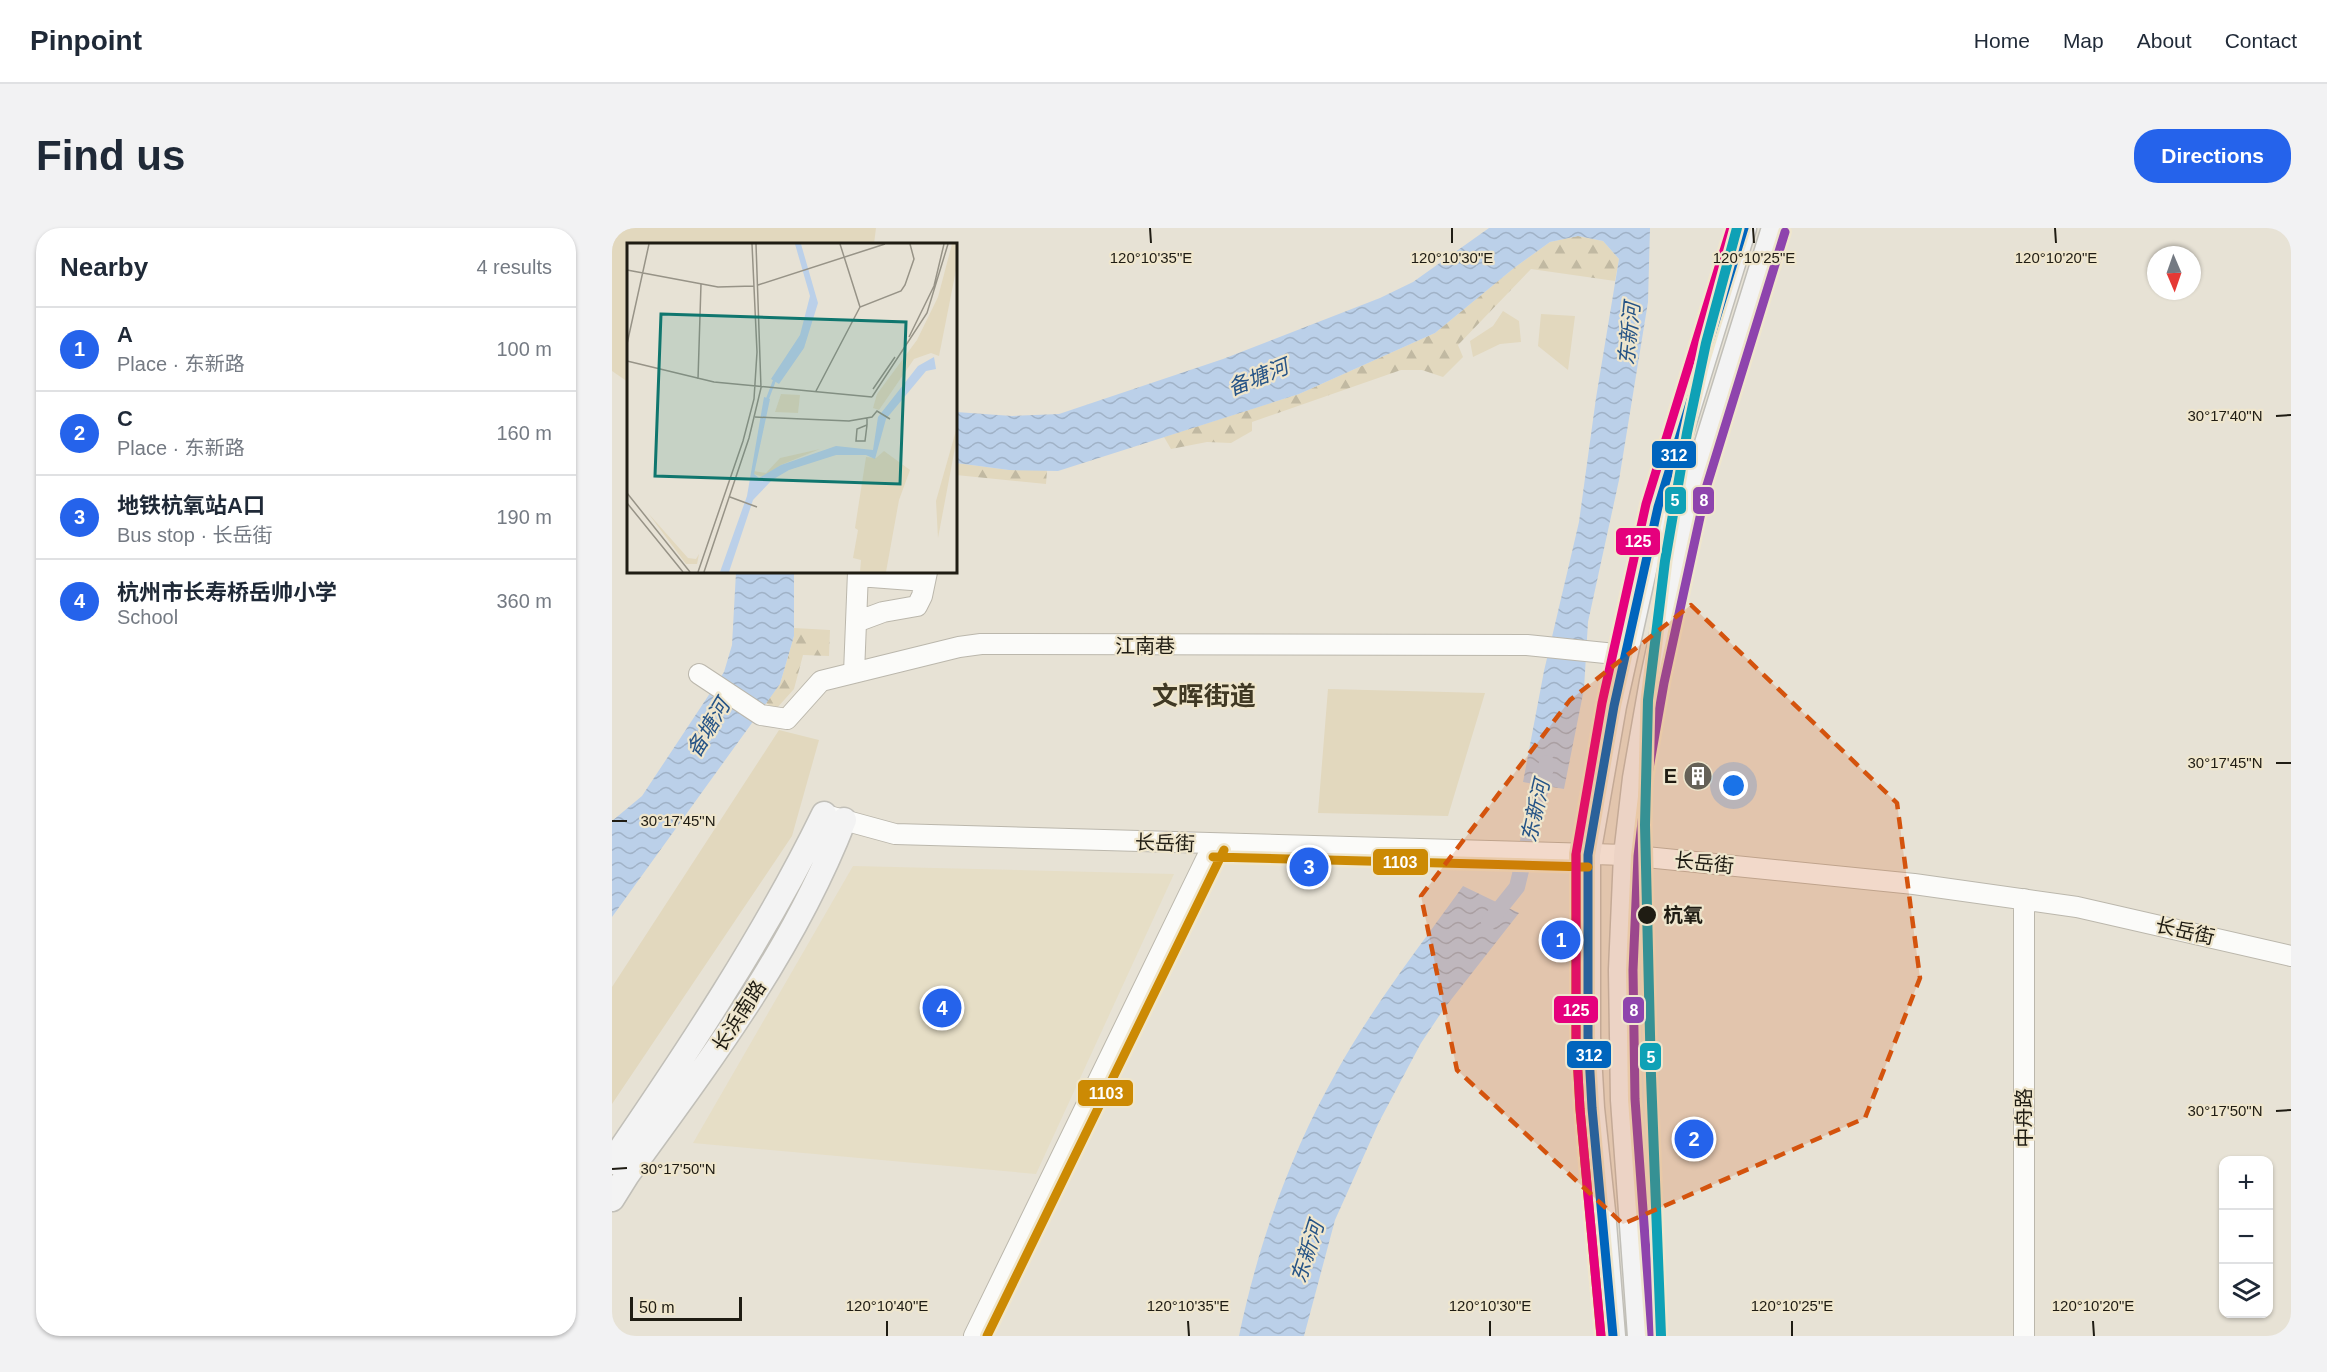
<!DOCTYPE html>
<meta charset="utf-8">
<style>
body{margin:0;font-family:Helvetica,"Noto Sans SC",sans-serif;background:#f2f2f3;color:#1f2937}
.controls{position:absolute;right:18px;bottom:18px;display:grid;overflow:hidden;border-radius:12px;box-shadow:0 2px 4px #0004}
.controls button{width:54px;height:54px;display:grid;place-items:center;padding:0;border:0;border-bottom:2px solid #e0e1e3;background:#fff;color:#1f2937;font:30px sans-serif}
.compass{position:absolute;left:1535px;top:18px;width:54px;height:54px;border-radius:50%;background:#fff;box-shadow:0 2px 4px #0004;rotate:178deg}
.scale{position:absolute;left:18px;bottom:15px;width:112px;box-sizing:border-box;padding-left:6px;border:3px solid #1f1c13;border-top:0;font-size:16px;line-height:21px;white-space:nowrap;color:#1f1c13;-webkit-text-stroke:4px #efe6cd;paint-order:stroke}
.you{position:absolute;left:1122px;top:558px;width:21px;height:21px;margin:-15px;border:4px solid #fff;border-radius:50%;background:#1a73e8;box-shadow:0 0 0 9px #1a73e833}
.badge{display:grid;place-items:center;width:39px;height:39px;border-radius:50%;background:#2563eb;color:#fff;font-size:20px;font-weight:700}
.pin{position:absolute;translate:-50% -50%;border:3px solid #fff;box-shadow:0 2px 6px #0006}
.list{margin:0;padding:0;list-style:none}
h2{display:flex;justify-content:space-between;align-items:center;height:78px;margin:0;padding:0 24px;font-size:26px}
h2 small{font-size:20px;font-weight:400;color:#747a83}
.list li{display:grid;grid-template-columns:39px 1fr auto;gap:18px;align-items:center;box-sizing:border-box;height:84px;padding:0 24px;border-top:2px solid #e0e1e3}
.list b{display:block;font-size:22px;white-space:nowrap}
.list p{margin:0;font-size:20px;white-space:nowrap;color:#747a83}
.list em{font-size:20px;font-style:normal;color:#747a83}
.icon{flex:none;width:33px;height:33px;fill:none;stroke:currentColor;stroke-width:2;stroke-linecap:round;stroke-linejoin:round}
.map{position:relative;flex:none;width:1679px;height:1108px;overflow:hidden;border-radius:24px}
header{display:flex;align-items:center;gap:36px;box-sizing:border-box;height:84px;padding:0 30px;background:#fff;border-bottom:2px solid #e0e1e3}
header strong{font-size:28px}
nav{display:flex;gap:33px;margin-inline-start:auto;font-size:21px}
.intro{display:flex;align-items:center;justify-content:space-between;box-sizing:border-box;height:144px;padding:0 36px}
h1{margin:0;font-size:42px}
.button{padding:15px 27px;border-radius:24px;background:#2563eb;color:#fff;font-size:21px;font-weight:700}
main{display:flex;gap:36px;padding:0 36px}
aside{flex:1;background:#fff;border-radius:24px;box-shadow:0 2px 4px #0004}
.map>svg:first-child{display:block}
</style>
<header>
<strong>Pinpoint</strong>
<nav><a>Home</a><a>Map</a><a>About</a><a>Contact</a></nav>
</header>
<div class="intro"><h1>Find us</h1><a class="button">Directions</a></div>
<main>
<aside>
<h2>Nearby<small>4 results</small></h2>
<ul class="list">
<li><span class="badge">1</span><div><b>A</b><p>Place · 东新路</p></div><em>100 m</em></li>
<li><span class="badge">2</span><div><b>C</b><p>Place · 东新路</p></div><em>160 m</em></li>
<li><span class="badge">3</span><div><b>地铁杭氧站A口</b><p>Bus stop · 长岳街</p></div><em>190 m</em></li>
<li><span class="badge">4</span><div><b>杭州市长寿桥岳帅小学</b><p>School</p></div><em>360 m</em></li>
</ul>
</aside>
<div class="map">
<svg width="1679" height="1108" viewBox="0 0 1679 1108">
<defs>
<pattern id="forest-firs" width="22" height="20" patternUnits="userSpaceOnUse" patternTransform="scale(1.5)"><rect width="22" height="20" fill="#e2d8be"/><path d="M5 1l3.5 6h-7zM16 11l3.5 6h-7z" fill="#c1b9a2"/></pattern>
<pattern id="water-waves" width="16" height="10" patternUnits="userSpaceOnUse" patternTransform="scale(1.5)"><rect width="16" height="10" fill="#bbd0e9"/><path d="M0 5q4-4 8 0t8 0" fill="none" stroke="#a0b2c7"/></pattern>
</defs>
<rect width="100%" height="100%" fill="#e7e2d5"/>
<path fill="#e6dec6" d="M241 638 562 646 424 946 81 915Z"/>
<path fill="#e2d8be" d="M0 0H264L262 16H16V154L0 143Z
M891 83 907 93 909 114 888 116 861 129 858 113 881 98Z
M929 86 963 88 956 142 926 118Z
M716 461 873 465 836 588 706 585Z
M167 502 207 512 180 608 0 876V759Z"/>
<path fill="url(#forest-firs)" d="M966 8 991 13 1007 31 1003 53 919 41 846 117 851 129 831 149 810 142H789L640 194V203L619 215 595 214 559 221 552 209 687 166 823 105 902 40 938 14Z
M344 235 397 242H435L434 256 344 247Z
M182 400 218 402 217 428 191 427 182 461 164 481 154 475 168 456 182 408Z"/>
<path fill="url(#water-waves)" d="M877 0H1038L1036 74 1007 252 976 394 972 461 952 561 911 554 932 443 967 294 984 170 1007 31 991 13 966 8 938 14 902 40 823 105 687 166 446 243 397 242 344 235V184L400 188 447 186 611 131 768 70 801 54Z
M124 344H182V408L168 456 0 689V593L30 568 112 444 120 417Z
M851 658 907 685 831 782 809 815 767 894 723 992 692 1108H627C646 1016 679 924 725 843 761 778 808 718 851 658Z"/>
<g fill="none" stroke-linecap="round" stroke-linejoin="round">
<path stroke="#bbd0e9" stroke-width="16" d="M877 694 905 659 935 535"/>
<g stroke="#bbb7ac" stroke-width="22">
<path id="minor" d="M246 348 313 353
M244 394 271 384 305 378 310 368 315 344
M242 445 246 344
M87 446 149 487 175 491 209 453 347 419 369 416 915 417 1013 427
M217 588 283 606 1014 627 1302 656 1465 679 1679 728
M362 1108 601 617
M1412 1108V671"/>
</g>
<g stroke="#c1bfb8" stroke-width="27">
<path id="major" d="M0 934C76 823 153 707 212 586
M0 971 15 947C97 834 181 723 232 592
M1001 1108 991 983 980 880 976 809V627L1002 478 1046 279 1132 0
M1028 1108 1011 872 1009 742 1014 627 1023 550 1040 453 1083 254 1162 0"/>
</g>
<use href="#minor" stroke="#fbfbf9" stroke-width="20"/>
<use href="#major" stroke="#f3f3f3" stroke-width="24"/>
<g stroke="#efe6cd" stroke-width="14">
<path id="bus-1" d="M1001 1108 980 880 976 809V627L1002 478 1046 279 1132 0"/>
</g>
<g stroke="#efe6cd" stroke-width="14">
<path id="bus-2" d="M964 627V810L968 881 989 1108
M601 629 976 639
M375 1108 612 622"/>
</g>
<g stroke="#efe6cd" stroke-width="14">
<path id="bus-3" d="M989 1108 968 881 964 810V626L990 475 1034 276 1119 0"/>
</g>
<g stroke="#efe6cd" stroke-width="14">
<path id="bus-4" d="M1040 1107 1023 871 1021 742 1026 628 1035 552 1052 455 1095 257 1173 4"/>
</g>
<use href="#bus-1" stroke="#0065bd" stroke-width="9"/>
<use href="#bus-2" stroke="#cc8a04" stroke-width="9"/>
<use href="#bus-3" stroke="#e5007d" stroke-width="9"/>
<use href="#bus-4" stroke="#8e44ad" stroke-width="9"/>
<g stroke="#efe6cd" stroke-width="15">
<path id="metro-1" d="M1049 1108 1039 848 1033 597 1036 472 1053 333 1075 205 1094 115 1125 0"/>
</g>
<use href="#metro-1" stroke="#0fa1b6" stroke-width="10"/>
</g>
<path fill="#d4530d" fill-opacity="0.2" stroke="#d4530d" stroke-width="4.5" stroke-dasharray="12 8" stroke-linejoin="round" d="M1079 377 1285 575 1308 750 1253 890 1011 996 845 842 809 668 958 472Z"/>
<path fill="none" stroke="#1f1c13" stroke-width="2" d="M538 0 539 15M840 0V15M1141 0 1142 15M1443 0 1444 15M1664 188 1679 187M1664 535H1679M0 593H15M1664 883 1679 882M0 941 15 940M275 1093V1108M576 1093 577 1108M878 1093V1108M1180 1093V1108M1481 1093 1482 1108"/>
<defs>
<g id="building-disc" transform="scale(1.5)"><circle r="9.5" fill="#656157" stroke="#efe6cd"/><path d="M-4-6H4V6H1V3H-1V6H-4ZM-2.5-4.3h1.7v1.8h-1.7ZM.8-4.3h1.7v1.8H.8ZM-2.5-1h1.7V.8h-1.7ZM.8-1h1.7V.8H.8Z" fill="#fff"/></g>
</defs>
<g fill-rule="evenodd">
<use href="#building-disc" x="1086" y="548"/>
</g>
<circle fill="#1f1c13" stroke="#efe6cd" stroke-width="2" cx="1035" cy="687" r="10"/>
<g text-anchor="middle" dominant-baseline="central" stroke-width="4.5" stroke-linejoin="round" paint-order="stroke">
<g font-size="20" fill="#1f1c13" stroke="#efe6cd">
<text x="533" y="418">江南巷</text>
<text transform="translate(553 615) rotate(2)">长岳街</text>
<text transform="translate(1092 635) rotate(6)">长岳街</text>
<text transform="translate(1573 703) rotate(13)">长岳街</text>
<text transform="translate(127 788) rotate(-57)">长浜南路</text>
<text transform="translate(1412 890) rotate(-90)">中舟路</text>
</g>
<g font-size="20" font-weight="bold" fill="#1f1c13" stroke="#efe6cd" text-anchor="end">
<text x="1065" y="548">E</text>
</g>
<g font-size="20" font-weight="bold" fill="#1f1c13" stroke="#efe6cd" text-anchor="start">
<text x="1051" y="687">杭氧</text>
</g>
<g font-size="21" font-style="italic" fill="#265486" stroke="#efe6cd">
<text transform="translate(1017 106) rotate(-84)">东新河</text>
<text transform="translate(646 149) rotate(-22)">备塘河</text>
<text transform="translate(96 500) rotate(-59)">备塘河</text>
<text transform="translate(923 583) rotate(-77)">东新河</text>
<text transform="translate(695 1024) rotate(-72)">东新河</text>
</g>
<g font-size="26" font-weight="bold" fill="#403924" stroke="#efe6cd">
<text x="592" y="468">文晖街道</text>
</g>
</g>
<g transform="translate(15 15)">
<rect width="330" height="330" fill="#e7e2d5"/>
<path d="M325 1H330V22L312 113 304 110 287 116 252 167 246 165 250 151 290 97 311 54ZM154 151 173 152 171 170 148 169ZM330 184V194L311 295 309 258ZM257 208 283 227 272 257 259 329H233L234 317 226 315 231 287 228 285 239 214 249 215Z" fill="#e2d8be"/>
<path d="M193 206 154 222 136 234 127 231V228L139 230 153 215ZM21 270 61 315 69 316 72 311 70 321H59Z" fill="#e2d8be"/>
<path d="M168 1H174L191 60 177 105 152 141 144 136 173 92 183 53ZM307 114 309 126 299 128 259 176 248 216 239 212H209L162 227 145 237 126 257 102 329H93L120 253 137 154 143 156 127 231 132 235 154 222 209 203 246 207 251 174 291 123Z" fill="#bbd0e9"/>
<path fill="none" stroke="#bbd0e9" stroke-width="3" d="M140 157 148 136"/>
<path fill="none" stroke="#979387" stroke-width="1.5" d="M213 1 233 64M0 27 91 44 127 43M131 42 258 1M282 94 307 43 317 1M0 101 22 1M0 118 87 139 245 154M71 136 74 41M246 146 268 114M189 148 233 64 274 48 278 42 287 16 283 1M245 154 300 70 321 1M128 174 222 178 245 174 250 168 263 176M240 182 238 198H229L230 186 240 182V175M0 250 63 329M103 254 130 264M0 260 56 329M71 329 116 198 127 156 130 109 125 1M77 329 122 195 134 145 129 1"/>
<path fill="#0f766e" fill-opacity="0.15" stroke="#0f766e" stroke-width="3" d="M34 71 279 79 273 241 28 233Z"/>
<rect width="330" height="330" fill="none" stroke="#1f1c13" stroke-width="3"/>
</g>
<g font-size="15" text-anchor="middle" fill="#1f1c13" stroke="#efe6cd" stroke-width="4.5" stroke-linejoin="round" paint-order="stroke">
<text x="539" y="35">120°10'35"E</text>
<text x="840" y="35">120°10'30"E</text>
<text x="1142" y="35">120°10'25"E</text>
<text x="1444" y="35">120°10'20"E</text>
<text x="1613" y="193">30°17'40"N</text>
<text x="1613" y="540">30°17'45"N</text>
<text x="66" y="598">30°17'45"N</text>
<text x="1613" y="888">30°17'50"N</text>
<text x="66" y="946">30°17'50"N</text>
<text x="275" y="1083">120°10'40"E</text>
<text x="576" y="1083">120°10'35"E</text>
<text x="878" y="1083">120°10'30"E</text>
<text x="1180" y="1083">120°10'25"E</text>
<text x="1481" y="1083">120°10'20"E</text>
</g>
<g stroke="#efe6cd" stroke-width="2">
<rect x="1039" y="212" width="46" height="29" rx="6" fill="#0065bd"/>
<rect x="1052" y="258" width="23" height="29" rx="6" fill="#0fa1b6"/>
<rect x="1080" y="258" width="23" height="29" rx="6" fill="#8e44ad"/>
<rect x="1003" y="299" width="46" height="29" rx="6" fill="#e5007d"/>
<rect x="760" y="620" width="57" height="28" rx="6" fill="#cc8a04"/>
<rect x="941" y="767" width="46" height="29" rx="6" fill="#e5007d"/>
<rect x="1010" y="768" width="23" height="28" rx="6" fill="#8e44ad"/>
<rect x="954" y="812" width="46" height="29" rx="6" fill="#0065bd"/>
<rect x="1027" y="814" width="23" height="29" rx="6" fill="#0fa1b6"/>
<rect x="465" y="851" width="57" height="28" rx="6" fill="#cc8a04"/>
</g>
<g font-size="16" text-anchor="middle" font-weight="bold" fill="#fff">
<text x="1062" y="233">312</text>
<text x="1063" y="278">5</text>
<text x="1092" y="278">8</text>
<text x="1026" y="319">125</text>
<text x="788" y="640">1103</text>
<text x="964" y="788">125</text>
<text x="1022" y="788">8</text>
<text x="977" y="833">312</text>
<text x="1039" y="835">5</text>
<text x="494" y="871">1103</text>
</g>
</svg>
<div class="controls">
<button>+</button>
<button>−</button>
<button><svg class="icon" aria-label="layers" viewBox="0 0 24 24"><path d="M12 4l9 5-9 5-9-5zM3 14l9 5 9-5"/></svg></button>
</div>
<svg class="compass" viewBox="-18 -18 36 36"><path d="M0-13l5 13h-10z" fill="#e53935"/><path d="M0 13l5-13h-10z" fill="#747a83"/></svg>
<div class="scale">50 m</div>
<div class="you"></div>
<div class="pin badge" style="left:949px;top:712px">1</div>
<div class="pin badge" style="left:1082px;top:911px">2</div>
<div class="pin badge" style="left:697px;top:639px">3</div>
<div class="pin badge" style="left:330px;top:780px">4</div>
</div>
</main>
